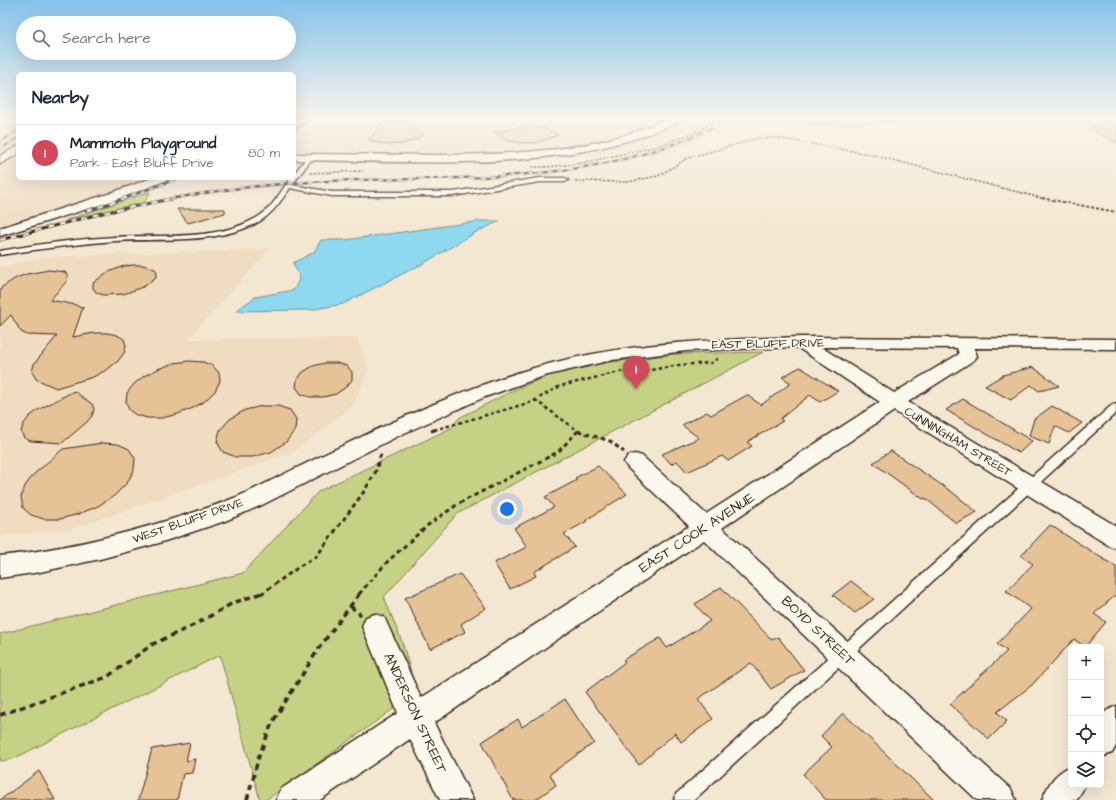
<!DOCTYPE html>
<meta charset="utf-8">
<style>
body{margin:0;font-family:"Architects Daughter",sans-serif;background:#f2f2f3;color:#1f2937}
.controls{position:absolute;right:12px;bottom:12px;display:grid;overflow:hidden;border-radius:6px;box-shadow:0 4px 16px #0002}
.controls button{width:36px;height:36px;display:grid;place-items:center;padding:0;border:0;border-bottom:1px solid #e0e1e3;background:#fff;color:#1f2937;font:20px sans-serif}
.you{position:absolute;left:507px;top:509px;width:14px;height:14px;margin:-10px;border:3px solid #fff;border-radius:50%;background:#1a73e8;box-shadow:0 0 0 6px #1a73e833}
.badge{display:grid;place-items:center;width:26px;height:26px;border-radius:50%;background:#d1495b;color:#fff;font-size:13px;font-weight:700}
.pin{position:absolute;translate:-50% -33px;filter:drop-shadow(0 1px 2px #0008)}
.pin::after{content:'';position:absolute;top:21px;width:14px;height:12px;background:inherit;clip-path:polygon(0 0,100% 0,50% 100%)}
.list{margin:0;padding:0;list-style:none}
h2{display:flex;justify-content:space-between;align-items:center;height:52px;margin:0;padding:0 16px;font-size:17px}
h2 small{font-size:13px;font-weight:400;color:#747a83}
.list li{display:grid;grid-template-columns:26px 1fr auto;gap:12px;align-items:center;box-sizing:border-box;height:56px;padding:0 16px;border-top:1px solid #e0e1e3}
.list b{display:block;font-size:15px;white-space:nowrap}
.list p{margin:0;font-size:13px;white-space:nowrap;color:#747a83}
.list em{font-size:13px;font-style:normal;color:#747a83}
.icon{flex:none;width:22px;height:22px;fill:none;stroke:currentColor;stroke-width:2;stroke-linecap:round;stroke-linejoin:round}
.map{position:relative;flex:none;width:1116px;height:800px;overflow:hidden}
.search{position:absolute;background:#fff;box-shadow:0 4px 16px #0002;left:16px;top:16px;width:280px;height:44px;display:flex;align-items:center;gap:10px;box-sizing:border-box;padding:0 14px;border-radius:22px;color:#747a83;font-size:15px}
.panel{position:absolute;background:#fff;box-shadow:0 4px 16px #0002;left:16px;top:72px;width:280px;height:108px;border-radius:6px}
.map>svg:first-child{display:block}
</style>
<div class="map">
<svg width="1116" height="800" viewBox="0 0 1116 800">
<rect width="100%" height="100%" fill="#f4e7d2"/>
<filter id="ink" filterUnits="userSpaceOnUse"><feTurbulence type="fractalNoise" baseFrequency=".025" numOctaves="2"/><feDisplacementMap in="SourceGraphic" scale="8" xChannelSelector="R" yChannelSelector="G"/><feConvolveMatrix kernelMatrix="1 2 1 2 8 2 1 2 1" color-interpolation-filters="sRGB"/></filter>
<g filter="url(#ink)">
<path fill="#f0dcc0" d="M0 118H18V178H148L131 186 0 226Z
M294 118H727L695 142 663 154 294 161Z
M270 249 188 339 357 338 369 369 353 405 294 452 69 530 0 536V267L45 257Z"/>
<path fill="#c5d286" stroke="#807e52" d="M789 118H972L815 126Z
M1099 118H1116V143L1088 128 1105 123Z
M150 192 145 202 66 220Z
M763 352 457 514 384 597 402 642 417 692 266 800H260L220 655 13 759 0 761V634L243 573 319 491 451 428 459 418 512 391 553 374 595 364 676 354Z"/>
<path fill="#8fd9f0" stroke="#6d939c" d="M481 221H500L478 231 426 262 343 304 310 310 236 311 255 297 294 290 300 277 293 263 314 252 321 240H345Z"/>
<path fill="#e5c397" stroke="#3b2a1e" d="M386 118H395L424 134 415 140 402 144 386 145 369 140Z
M528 126 543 128 558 135 536 143H521L508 141 494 132Z
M177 209H225V213L188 223Z
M134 265H143L155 269 157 272 156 277 145 286 124 294 103 295 96 292 93 288V283L106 273 124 266Z
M49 270 65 272 68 276 67 281 50 300 76 305 81 308 83 307 73 337 94 333H107L117 335 124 339 126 346 124 353 118 361 108 369 93 377 56 388 36 379 32 372 34 364 57 336 27 335 21 332 11 315 0 326V292L2 287 16 278 27 274Z
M189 361 203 362 213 366 219 373 220 381 215 391 205 401 193 408 178 414 162 418H148L136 415 129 410 126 402 127 393 134 384 144 376 158 369 174 363Z
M325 363H337L347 366 352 372V380L346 387 336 394 323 397H310L301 394 296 387 297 380 303 372 313 366Z
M800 367 838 391 820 402 810 395 780 419 783 421 747 442 752 446 728 461 722 456 687 472 677 461 671 464 662 454 699 438 682 425 707 412 711 415 747 395 761 405 791 383 782 377Z
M1033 367 1059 386 1039 391 1031 385 1011 400 985 386 1003 375Z
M74 391 92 404 94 409 92 416 87 422 62 443 31 441 24 438 21 432 23 425 29 417 38 410Z
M963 399 983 411 1032 441 1019 453 946 410Z
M262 406H278L290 410 296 419 295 430 286 442 271 452 253 457H236L223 452 217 442 220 430 230 419 245 410Z
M1052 406 1082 423 1069 433 1055 426 1049 444 1029 436 1034 419Z
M102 443 118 444 129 449 135 458 134 470 127 483 114 496 98 506 79 514 60 519H44L31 515 23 508 21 497 25 486 34 474 63 449Z
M891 451 952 492 977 512 956 523 925 498 923 499 873 463Z
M598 466 627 494 586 520 587 521 564 534 575 547 534 572 536 576 510 589 494 563 527 547 514 528 554 507 545 497 577 480 575 478Z
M1050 525 1116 567V595L1094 614 1106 622 1085 647 1074 639 1032 685 997 712 1007 721 989 739 950 704 1007 651 997 644 1031 609 1006 591 1033 564 1021 556Z
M460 574 486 608 461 624 465 632 430 649 405 598Z
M851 581 874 599 855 613 833 595Z
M721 587 772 640 778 637 804 670 771 689 751 663 698 699 713 719 681 742 675 733 639 765 585 692 625 662 623 660 660 638 667 648 710 621 695 604Z
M565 699 594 743 550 774 556 785 535 800H513L482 742 518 719 522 727Z
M843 713 934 800H826L803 774 832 747 821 736Z
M190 743 186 761 195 759 192 773 183 774 177 800H138L152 749Z
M39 771 55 800H0Z"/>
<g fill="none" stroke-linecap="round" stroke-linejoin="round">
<g stroke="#3b2a1e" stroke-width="3">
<path id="lane" d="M310 155 313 157 292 185 332 192H453L540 178H565L568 180 565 182H540L453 196H332L290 188C278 205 268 220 248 227 206 244 159 238 115 241 77 244 38 249 0 255V251C38 244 76 239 115 237 161 234 216 242 258 217 273 208 281 190 291 178H294V174L308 156Z
M1116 404V413L694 800H674L676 794 1112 405Z"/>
</g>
<g stroke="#3b2a1e" stroke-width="3">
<path id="street" d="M297 118H309L298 127 294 128V120Z
M668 118H682C674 126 651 133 640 137 531 172 408 161 294 160V154C343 154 393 155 442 155 500 154 558 153 614 138 633 134 650 126 668 118Z
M18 146V154L0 164V156Z
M152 178H169L167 180 116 200 0 236V228L108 194Z
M801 337 1116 339V349L974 348 977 356 974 360 908 402 1116 526V548L1108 545 894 411 722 528 1011 789 1016 800H977L704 540 434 723 473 800H440L410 739 320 800H276L281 789 398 713 362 626 366 617 375 614 384 617 421 698 689 526 628 468 624 462 628 456 635 454 642 456 706 514 880 402 797 347 686 351 612 360 544 376 485 397 400 435 262 505 225 521 159 543 100 559 40 572 0 578V556C57 550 114 537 169 520 189 514 209 508 229 500 255 490 279 476 305 464 369 433 434 401 502 378 603 343 696 340 801 337ZM821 347 957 348 959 354 894 393Z
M1116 706V746L1112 753 1101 757V717L1106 711Z
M1071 766V785H1085L1077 800H1042C1048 784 1055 773 1071 766Z"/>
</g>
<path stroke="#3b2a1e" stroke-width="1.5" stroke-dasharray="2.5 1.5" stroke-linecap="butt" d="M532 167H548L582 163 654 147 699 131 718 118
M310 173 363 171
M575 181 628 182 658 176 688 158 759 138H777L869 154 1045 199"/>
<path stroke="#3b2a1e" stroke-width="2" stroke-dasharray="3 2" stroke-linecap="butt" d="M1042 198 1116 212"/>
<path stroke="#3b2a1e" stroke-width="2.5" stroke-dasharray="3.5 3" stroke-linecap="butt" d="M535 400 577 430
M434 430 532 402 560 386 632 369 651 370 679 365 711 363 718 358"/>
<path stroke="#3b2a1e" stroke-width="3" stroke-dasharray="4.5 3.5" stroke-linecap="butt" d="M431 431 438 429
M578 431 610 441 624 452
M261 594 303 564 316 557 363 493 375 473 381 454
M359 594 388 561 428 525 458 504 558 452 578 431 576 429"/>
<path stroke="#3b2a1e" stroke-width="3.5" stroke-dasharray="6 4.5" stroke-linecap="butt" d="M350 606 361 615
M0 715 107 677 153 644 196 624 233 603 262 593
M247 800 259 756 272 723 319 648 360 593"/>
<use href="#lane" fill="#fbf7ec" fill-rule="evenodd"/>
<use href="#street" fill="#fbf7ec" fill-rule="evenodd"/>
<g stroke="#3b2a1e" stroke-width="2.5">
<path id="rail-far1" d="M0 142 18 130
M0 149 18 138
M122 199 179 178
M170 199C222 189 275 183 328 181 434 177 541 183 643 154 673 145 702 135 729 118"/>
</g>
<g stroke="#3b2a1e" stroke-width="3">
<path id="rail" d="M87 211 125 198
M0 240 103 213 175 198"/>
</g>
<use href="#rail-far1" stroke="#fbf7ec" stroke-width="1.5" stroke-dasharray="5" stroke-linecap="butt"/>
<use href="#rail" stroke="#fbf7ec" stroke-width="2" stroke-dasharray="6" stroke-linecap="butt"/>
</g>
</g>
<linearGradient id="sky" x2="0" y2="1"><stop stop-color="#84c3eb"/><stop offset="0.51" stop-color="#faf4eb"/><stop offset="1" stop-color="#faf4eb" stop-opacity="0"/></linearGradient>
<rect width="1116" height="230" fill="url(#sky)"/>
<g text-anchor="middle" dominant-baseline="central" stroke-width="4" stroke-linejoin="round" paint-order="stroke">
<g font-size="12" fill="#3b2a1e" stroke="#fbf7ec">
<text transform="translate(768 344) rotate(-1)">EAST BLUFF DRIVE</text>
<text transform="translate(958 442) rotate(31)">CUNNINGHAM STREET</text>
<text transform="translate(188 521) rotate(-19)">WEST BLUFF DRIVE</text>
</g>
<g font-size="14" fill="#3b2a1e" stroke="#fbf7ec">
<text transform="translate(697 533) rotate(-33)">EAST COOK AVENUE</text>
<text transform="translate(818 631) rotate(43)">BOYD STREET</text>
<text transform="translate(415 713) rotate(65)">ANDERSON STREET</text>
</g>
</g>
</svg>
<div class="controls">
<button>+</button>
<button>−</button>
<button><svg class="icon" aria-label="locate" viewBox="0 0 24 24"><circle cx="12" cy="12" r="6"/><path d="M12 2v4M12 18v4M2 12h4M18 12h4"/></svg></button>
<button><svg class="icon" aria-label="layers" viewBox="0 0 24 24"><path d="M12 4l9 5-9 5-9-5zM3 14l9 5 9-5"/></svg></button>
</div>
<div class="you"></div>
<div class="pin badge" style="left:636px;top:389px">1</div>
<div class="search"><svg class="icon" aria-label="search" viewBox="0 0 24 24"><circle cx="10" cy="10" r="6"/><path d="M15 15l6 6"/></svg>Search here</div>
<section class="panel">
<h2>Nearby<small></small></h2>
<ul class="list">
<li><span class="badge">1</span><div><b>Mammoth Playground</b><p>Park · East Bluff Drive</p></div><em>80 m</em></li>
</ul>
</section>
</div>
